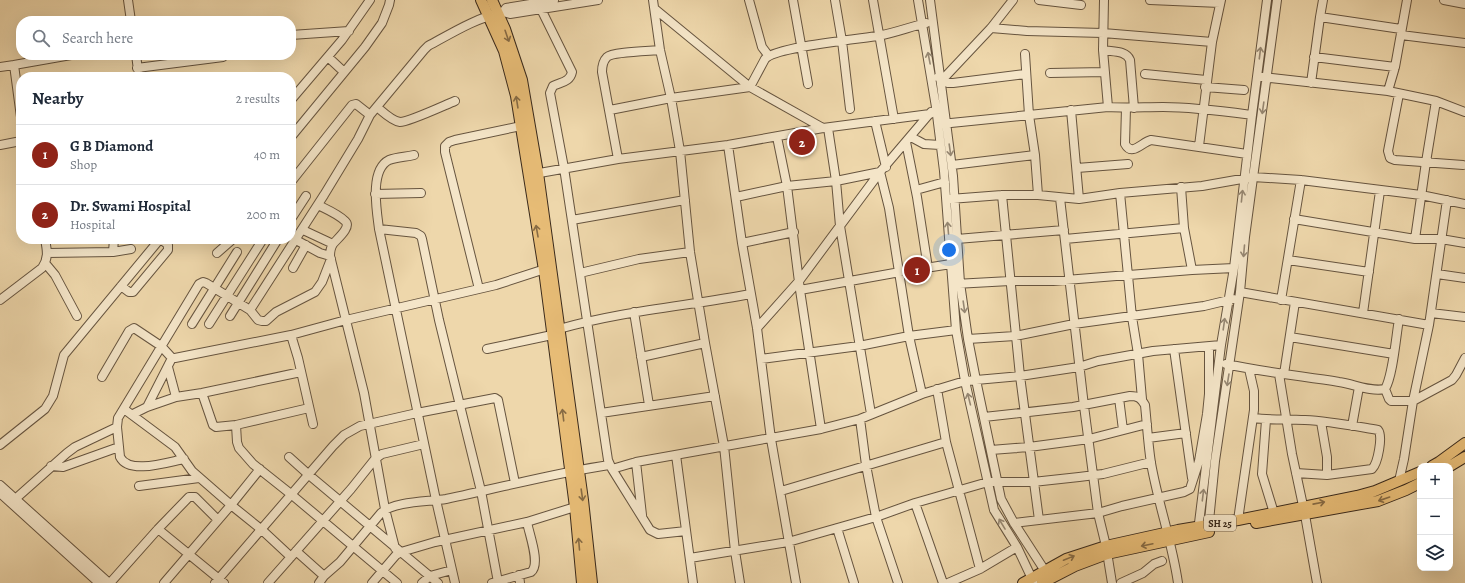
<!DOCTYPE html>
<meta charset="utf-8">
<style>
body{margin:0;font-family:Alegreya,serif;background:#f6f6f7;color:#1f2937}
.controls{position:absolute;right:12px;bottom:12px;display:grid;overflow:hidden;border-radius:8px;box-shadow:0 4px 16px #0002}
.controls button{width:36px;height:36px;display:grid;place-items:center;padding:0;border:0;border-bottom:1px solid #e0e1e3;background:#fff;color:#1f2937;font:20px sans-serif}
.you{position:absolute;left:949px;top:250px;width:14px;height:14px;margin:-10px;border:3px solid #fff;border-radius:50%;background:#1a73e8;box-shadow:0 0 0 6px #1a73e833}
.badge{display:grid;place-items:center;width:26px;height:26px;border-radius:50%;background:#8f2418;color:#fff;font-size:13px;font-weight:700}
.pin{position:absolute;translate:-50% -50%;border:2px solid #fff;box-shadow:0 1px 4px #0006}
.list{margin:0;padding:0;list-style:none}
h2{display:flex;justify-content:space-between;align-items:center;height:52px;margin:0;padding:0 16px;font-size:17px}
h2 small{font-size:13px;font-weight:400;color:#747a83}
.list li{display:grid;grid-template-columns:26px 1fr auto;gap:12px;align-items:center;box-sizing:border-box;height:60px;padding:0 16px;border-top:1px solid #e0e1e3}
.list b{display:block;font-size:15px;white-space:nowrap}
.list p{margin:0;font-size:13px;white-space:nowrap;color:#747a83}
.list em{font-size:13px;font-style:normal;color:#747a83}
.icon{flex:none;width:22px;height:22px;fill:none;stroke:currentColor;stroke-width:2;stroke-linecap:round;stroke-linejoin:round}
.map{position:relative;flex:none;width:1465px;height:583px;overflow:hidden}
.search{position:absolute;background:#fff;box-shadow:0 4px 16px #0002;left:16px;top:16px;width:280px;height:44px;display:flex;align-items:center;gap:10px;box-sizing:border-box;padding:0 14px;border-radius:16px;color:#747a83;font-size:15px}
.panel{position:absolute;background:#fff;box-shadow:0 4px 16px #0002;left:16px;top:72px;width:280px;height:172px;border-radius:16px}
.map>svg:first-child{display:block}
</style>
<div class="map">
<svg width="1465" height="583" viewBox="0 0 1465 583">
<rect width="100%" height="100%" fill="#eed7ab"/>
<filter id="stains"><feTurbulence type="fractalNoise" baseFrequency=".005" numOctaves="4"/><feColorMatrix values="0 0 0 0 .2 0 0 0 0 .09 0 0 0 0 .02 0 0 0 .5 -.17"/></filter>
<radialGradient id="worn" r=".72"><stop offset=".6" stop-color="#630" stop-opacity="0"/><stop offset="1" stop-color="#630" stop-opacity=".3"/></radialGradient>
<g fill="none" stroke-linecap="round" stroke-linejoin="round">
<g stroke="#66543f" stroke-width="10">
<path id="minor" d="M128 0 131 21
M653 0 660 50 671 98 680 151 690 252 705 343 724 446 735 551 740 583
M749 0 762 47 768 55
M793 0 808 84
M835 0 842 41 850 109
M873 0 894 119
M918 0 936 107 944 171 956 330 965 381 994 510 1017 547 1034 583
M930 0 953 176 960 283 968 339 976 380 1001 499 1014 523 1047 574
M1039 0 1081 5
M1104 0 1103 50 1108 107
M1150 0 1220 3
M1444 0 1465 4
M538 3 572 72C570 82 561 82 553 86L550 93 564 168 608 460 612 469 650 530 658 534 686 531
M655 9 750 87 823 128
M503 12 510 14 598 0
M1320 17 1323 0
M991 28 1027 31 1103 33 1212 42
M291 35 349 31
M1401 35 1465 43
M1103 50C1112 52 1126 50 1130 60L1134 108
M136 55 139 77
M328 57 344 72
M1314 57 1395 67
M14 65 71 55
M0 67 14 65 21 117
M137 68 223 57
M1050 73 1105 72
M1145 74 1206 80
M938 77 948 83H953L1025 74
M1262 77 1388 91 1436 101 1465 112
M943 79 991 28 1013 0
M1311 83 1320 17 1401 29
M1205 87 1244 90
M1388 91 1395 67 1407 0
M1399 94 1388 151 1390 158 1395 160 1463 165
M291 100 342 40 370 0
M377 107C383 112 392 121 400 122 409 122 445 105 455 101
M1126 108 1125 144C1132 157 1142 142 1151 140L1247 154
M610 110 671 98 750 87 765 59C775 47 859 39 878 36 894 33 910 27 926 23
M1071 110 1079 199
M875 121 886 167
M941 124 1108 107C1126 108 1144 107 1163 107 1193 107 1222 111 1252 115
M291 137 365 47 382 23 389 5 390 0
M777 137 787 186 800 290 821 429
M911 137 924 144 940 145
M906 142 917 197 928 268
M0 145 21 141
M728 145 742 243 757 328 771 439 796 583
M1199 146 1212 42 1221 0
M414 155C406 157 397 157 389 160 369 170 377 212 379 229L436 500 455 583
M1035 155 1038 195
M618 159 602 72C602 67 603 61 607 57 612 52 651 51 660 50
M952 165 1035 155 1029 115 1025 54
M1077 168 1128 164
M534 174 618 159 728 145 823 128 930 114
M291 182 352 105 356 104 370 115
M1181 187 1184 228 1192 270
M916 190 945 182
M1120 193 1132 317 1138 354 1142 399
M375 194 421 193
M1002 195 1020 376 1039 520
M736 197 787 186 836 181 828 128
M1060 198 1084 406 1098 513 1106 546 1112 583
M950 199 1002 195H1038L1079 199 1120 193 1202 186 1253 177 1301 180 1421 195 1465 204
M318 205C326 209 338 214 345 221 352 227 337 239 333 244 331 247 330 251 330 256L364 393 385 509 395 548
M291 219 306 196
M1294 219 1415 239H1441L1465 243
M572 220 685 200
M379 229 416 233 421 236 422 239 439 320 481 491 498 582
M303 230 333 244
M957 239 1064 230
M1065 239 1184 228
M1415 239 1426 162 1436 101
M296 240 320 253 330 256
M742 243 794 232
M113 252 114 239
M47 253 113 252 131 249
M217 253 233 239
M1288 260 1369 272
M45 263 55 275 77 316
M293 268 306 245
M580 273 639 259 690 252
M1437 274 1465 278
M955 284 1010 281H1053L1192 270 1234 268
M121 286 129 292H133L168 250V245L161 239
M479 289 445 152V146L449 142 455 140 521 126
M800 290 900 272 951 264
M1240 292 1429 325
M0 300 42 268C49 258 47 250 45 239
M1281 300 1301 180
M250 310 324 195 358 139 370 115 424 50 428 46C452 33 476 18 503 12L506 8 554 0
M634 312 649 405
M1363 313 1380 191
M1431 313 1465 317
M230 316 278 239
M192 324 237 252
M209 324 263 239
M757 328 799 281 880 172 931 112
M559 329C622 311 687 306 751 294
M1290 337 1394 354
M968 339 1015 336 1074 324 1204 306 1233 299
M487 349 552 335
M1174 349 1192 478
M641 357 705 343
M761 359 859 346 909 336 956 330
M1226 364C1263 372 1301 376 1339 382 1354 384 1370 392 1385 389 1393 376 1396 336 1399 319
M168 367 176 397
M1279 374 1292 454 1305 515 1317 583
M1284 374 1295 302
M102 377 129 331 134 328 161 346 172 358H175L291 335
M937 389 946 442 980 569
M1385 389 1389 399 1391 401H1413L1452 380 1456 375 1465 358
M202 393 213 425 216 427 236 425 309 408
M1119 398 1123 430
M147 407 172 358
M124 409 175 447 192 471 231 505 260 469
M601 413 715 396
M133 414 147 407 176 397 202 393 301 372
M871 414 840 226 836 181 880 172 889 208 909 336 922 394
M984 417 1073 407 1130 396C1138 396 1141 398 1145 405 1147 424 1148 444 1151 463 1158 503 1172 542 1178 583
M1253 418C1270 420 1287 419 1305 420 1329 421 1354 426 1378 430 1383 436 1378 463 1372 469L1327 475
M860 419 866 465 876 517 898 583
M1266 420 1262 474 1274 513
M313 424 298 358 291 335 346 320 496 285 548 268
M236 425 237 442 239 448 253 464 292 495 397 583
M1352 426 1359 387
M1148 438 1186 433
M0 445 45 409 53 396 64 355 160 239
M991 450 1029 447 1089 439 1147 424
M676 455 693 583
M289 457 309 475 438 583
M184 459C168 462 129 475 120 457L117 427 118 418 199 284 203 282 206 283 250 310 258 320 262 321H266L276 312 315 292 322 282 331 259
M636 462 642 515
M51 466 63 467 119 447
M612 469 636 462 821 429 860 419 922 394 965 381 1020 376 1079 367 1098 361 1153 351 1221 345
M1296 473 1327 475V457L1321 422
M1399 481 1404 459 1413 401 1429 325 1447 200
M0 485 109 583
M139 486 199 478
M781 491 946 442
M0 493 99 583
M13 501 67 453 75 447 117 427
M915 503 943 583
M1238 520 1254 410V391L1249 369
M1014 523 1098 513 1122 506 1184 492 1190 489 1199 461 1207 414 1209 394V347
M837 528 854 583
M158 529 224 583
M1198 531 1221 345 1234 268 1252 115 1267 0
M1208 531 1215 461 1240 292 1245 237 1277 0
M296 551 324 576
M690 558 788 542 876 517 915 503 988 482H1033L1079 477 1103 474 1151 462
M519 575 520 583
M110 583 158 529 189 497H195L218 520
M164 583 231 505 262 530 291 557
M215 583 333 446 344 435 360 426 417 413 495 398 498 400 515 483
M268 583 351 489 375 459 382 454 424 444
M319 583 324 576 340 562 381 513C395 501 427 502 446 499 500 488 554 473 609 465
M372 583 396 555 401 552 435 542 527 522 575 507
M422 583 430 576 452 570
M492 583 531 572C541 564 529 534 527 522
M948 583 980 569 1017 547
M1121 583 1143 573 1154 564 1162 561"/>
</g>
<g stroke="#39291b" stroke-width="12">
<path id="major" d="M481 0 504 51 516 96 544 270 575 507 582 583
M492 0 505 29 522 80 538 173 583 500 592 583
M1432 466 1439 462 1465 443
M1450 466 1465 457
M1256 523 1378 501 1406 490 1420 483
M1023 583 1066 559 1106 546 1178 530 1238 520 1357 496 1375 491 1420 472
M1042 583 1075 566 1107 554 1209 532"/>
</g>
<use href="#minor" stroke="#f4e5c8" stroke-width="8"/>
<use href="#major" stroke="#e7bc76" stroke-width="10"/>
</g>
<defs><path id="oneway-shaft" d="M-6 0H5M1.5-3L5.5 0L1.5 3" fill="none" stroke-width="1.6" stroke-linecap="round" stroke-linejoin="round"/></defs>
<g stroke="#876b44">
<use href="#oneway-shaft" transform="translate(507 36) rotate(71)"/>
<use href="#oneway-shaft" transform="translate(517 102) rotate(-99)"/>
<use href="#oneway-shaft" transform="translate(537 231) rotate(-100)"/>
<use href="#oneway-shaft" transform="translate(563 415) rotate(-97)"/>
<use href="#oneway-shaft" transform="translate(582 495) rotate(82)"/>
<use href="#oneway-shaft" transform="translate(1384 499) rotate(161)"/>
<use href="#oneway-shaft" transform="translate(1319 503) rotate(-11)"/>
<use href="#oneway-shaft" transform="translate(579 544) rotate(-95)"/>
<use href="#oneway-shaft" transform="translate(1147 545) rotate(168)"/>
<use href="#oneway-shaft" transform="translate(1069 558) rotate(-22)"/>
</g>
<g stroke="#968772">
<use href="#oneway-shaft" transform="translate(1260 53) rotate(-83)"/>
<use href="#oneway-shaft" transform="translate(929 58) rotate(-101)"/>
<use href="#oneway-shaft" transform="translate(1263 108) rotate(98)"/>
<use href="#oneway-shaft" transform="translate(950 150) rotate(82)"/>
<use href="#oneway-shaft" transform="translate(1242 196) rotate(-84)"/>
<use href="#oneway-shaft" transform="translate(948 228) rotate(-95)"/>
<use href="#oneway-shaft" transform="translate(1244 251) rotate(95)"/>
<use href="#oneway-shaft" transform="translate(964 307) rotate(82)"/>
<use href="#oneway-shaft" transform="translate(1224 324) rotate(-82)"/>
<use href="#oneway-shaft" transform="translate(1228 380) rotate(99)"/>
<use href="#oneway-shaft" transform="translate(969 399) rotate(-104)"/>
<use href="#oneway-shaft" transform="translate(1203 495) rotate(-83)"/>
<use href="#oneway-shaft" transform="translate(1002 524) rotate(-121)"/>
</g>
<g text-anchor="middle" dominant-baseline="central" stroke-width="3" stroke-linejoin="round" paint-order="stroke">
<rect fill="#f4e5c8" stroke="#71614f" stroke-width="1" x="1204" y="515" width="32" height="16" rx="3"/>
<g font-size="10" font-weight="bold" fill="#39291b">
<text x="1220" y="523">SH 25</text>
</g>
</g>
<rect width="100%" height="100%" filter="url(#stains)"/>
<rect width="100%" height="100%" fill="url(#worn)"/>
</svg>
<div class="controls">
<button>+</button>
<button>−</button>
<button><svg class="icon" aria-label="layers" viewBox="0 0 24 24"><path d="M12 4l9 5-9 5-9-5zM3 14l9 5 9-5"/></svg></button>
</div>
<div class="you"></div>
<div class="pin badge" style="left:917px;top:270px">1</div>
<div class="pin badge" style="left:802px;top:142px">2</div>
<div class="search"><svg class="icon" aria-label="search" viewBox="0 0 24 24"><circle cx="10" cy="10" r="6"/><path d="M15 15l6 6"/></svg>Search here</div>
<section class="panel">
<h2>Nearby<small>2 results</small></h2>
<ul class="list">
<li><span class="badge">1</span><div><b>G B Diamond</b><p>Shop</p></div><em>40 m</em></li>
<li><span class="badge">2</span><div><b>Dr. Swami Hospital</b><p>Hospital</p></div><em>200 m</em></li>
</ul>
</section>
</div>
